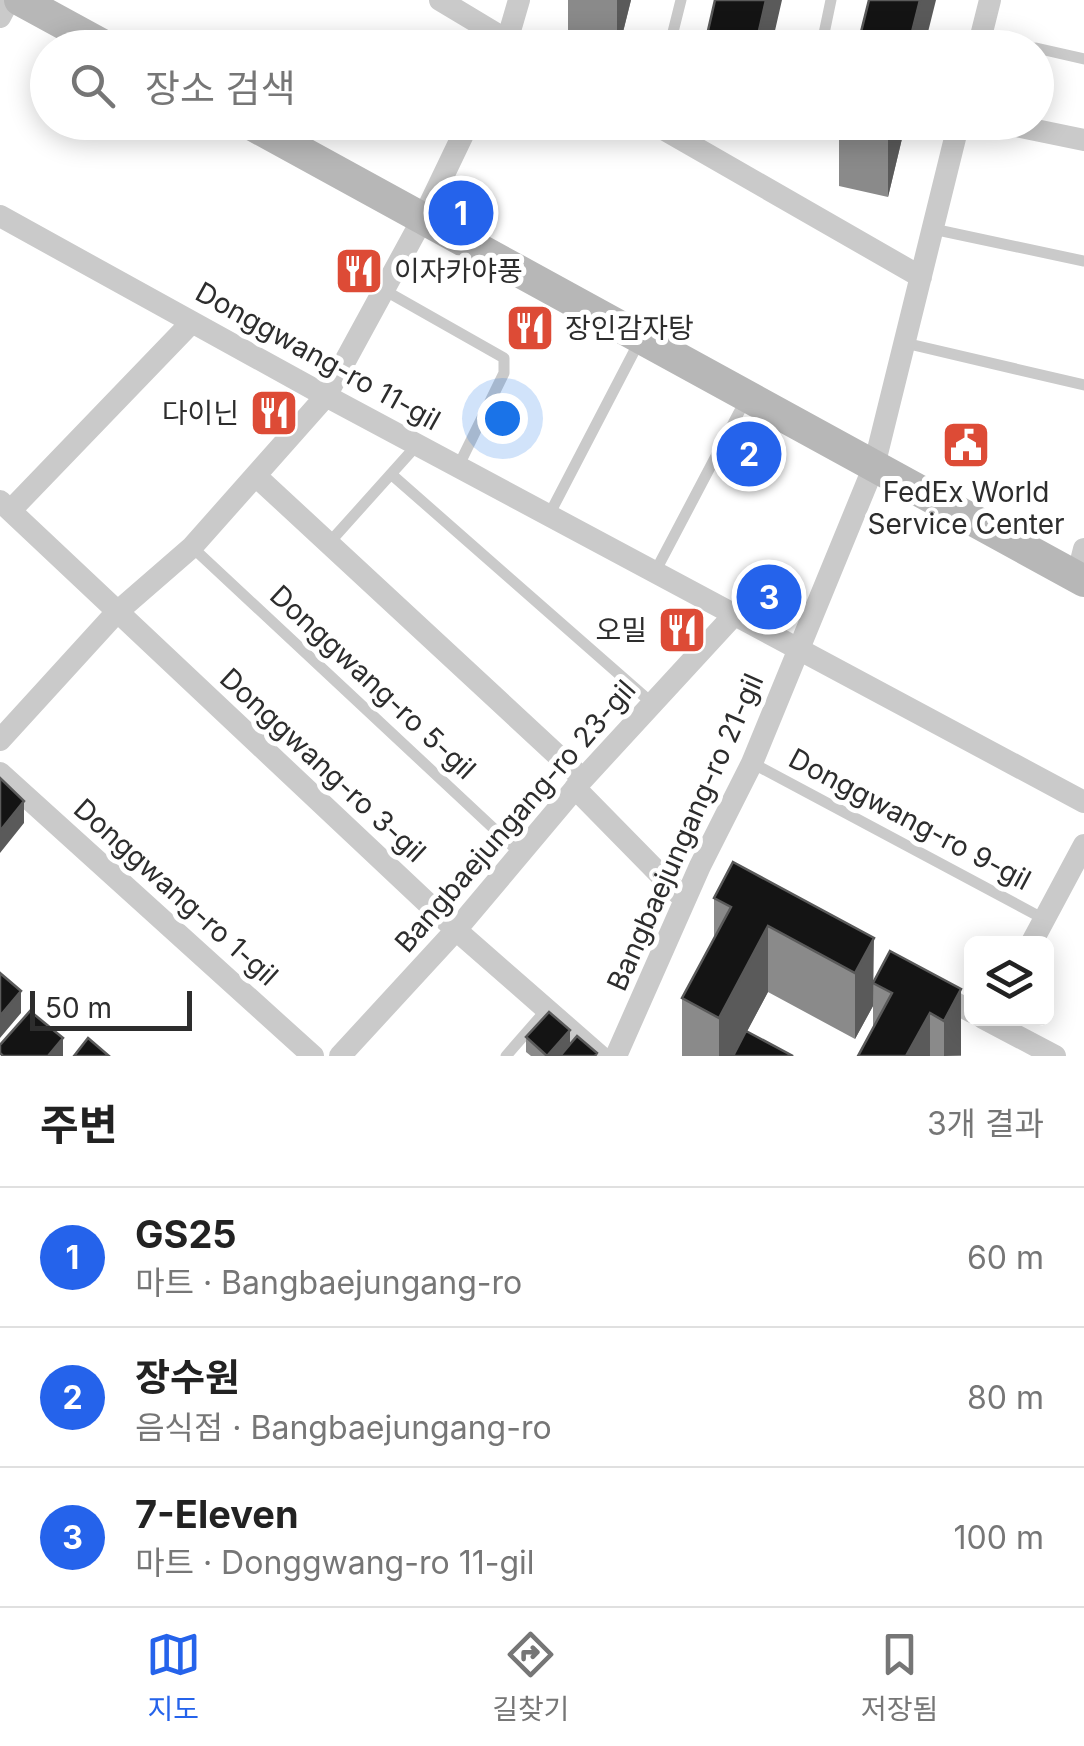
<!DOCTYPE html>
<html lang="ko">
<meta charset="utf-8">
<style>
body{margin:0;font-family:Inter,"Noto Sans KR",sans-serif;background:#f6f6f6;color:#222}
.controls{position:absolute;right:30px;bottom:30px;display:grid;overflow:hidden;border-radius:15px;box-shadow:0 5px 25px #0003}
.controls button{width:90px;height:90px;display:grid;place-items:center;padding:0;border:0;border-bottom:2px solid #e0e0e0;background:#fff;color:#222;font:50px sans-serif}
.scale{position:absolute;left:30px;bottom:25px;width:162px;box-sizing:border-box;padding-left:10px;border:5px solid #2d2d2d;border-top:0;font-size:28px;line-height:35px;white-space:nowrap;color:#2d2d2d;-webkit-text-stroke:8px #fff;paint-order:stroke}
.you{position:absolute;left:502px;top:418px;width:35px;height:35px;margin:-25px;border:8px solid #fff;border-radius:50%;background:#1a73e8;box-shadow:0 0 0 15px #1a73e833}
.badge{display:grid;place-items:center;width:65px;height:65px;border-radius:50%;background:#2563eb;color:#fff;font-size:32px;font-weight:700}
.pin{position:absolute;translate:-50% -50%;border:5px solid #fff;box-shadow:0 2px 10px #0006}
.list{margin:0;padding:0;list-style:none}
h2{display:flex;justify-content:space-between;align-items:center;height:130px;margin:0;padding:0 40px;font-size:42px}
h2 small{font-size:32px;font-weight:400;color:#767676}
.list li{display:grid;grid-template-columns:65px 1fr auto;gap:30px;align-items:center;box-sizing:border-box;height:140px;padding:0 40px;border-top:2px solid #e0e0e0}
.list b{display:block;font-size:38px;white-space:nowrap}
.list p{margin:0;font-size:32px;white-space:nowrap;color:#767676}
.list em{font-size:32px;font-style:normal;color:#767676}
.icon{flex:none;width:55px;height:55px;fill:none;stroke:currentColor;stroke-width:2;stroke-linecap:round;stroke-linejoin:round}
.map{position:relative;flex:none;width:1084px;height:1056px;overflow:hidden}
.search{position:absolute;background:#fff;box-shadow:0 5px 25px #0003;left:30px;right:30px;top:30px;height:110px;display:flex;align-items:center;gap:25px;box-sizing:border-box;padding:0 35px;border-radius:55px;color:#767676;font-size:38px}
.sheet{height:550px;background:#fff}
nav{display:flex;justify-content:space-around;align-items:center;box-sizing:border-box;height:140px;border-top:2px solid #e0e0e0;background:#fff;font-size:28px;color:#767676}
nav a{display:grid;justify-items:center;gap:5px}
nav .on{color:#2563eb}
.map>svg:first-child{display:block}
</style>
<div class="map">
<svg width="1084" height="1056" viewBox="0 0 1084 1056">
<rect width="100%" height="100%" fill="#fff"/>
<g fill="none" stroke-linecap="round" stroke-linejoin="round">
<path stroke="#cacaca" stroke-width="11" d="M981 36 1033 48
M669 48 681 0
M821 48 831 0
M1036 48 1084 59
M803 132 805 122
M933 229 1084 261
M384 290 504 358V373L458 467
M905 343 1084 385
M391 474 653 704
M549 515 639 342
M329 543 417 445
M192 547 520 853
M655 572 746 399
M752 763 1044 919
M506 1056 547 1009"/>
<path stroke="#cacaca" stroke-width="22" d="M440 0 520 48
M0 17 9 0
M505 48 519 0
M978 48 990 0
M651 122 921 277
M997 122 1084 140
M0 216 326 396 1084 802
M256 476 583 779
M0 501 456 930 600 1056
M11 510 192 322
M1077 577 1084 549
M0 740 116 613 192 547 326 396 423 218 469 122
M0 773 313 1056
M575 788 685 900
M1031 944 1084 845
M937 993 972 1012
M983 1018 1055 1056
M340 1056 456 930 583 779 734 615
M616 1056 700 866 752 763 874 466 959 122"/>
<path stroke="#b7b7b7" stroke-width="32" d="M20 0 108 48
M247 122 1084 581"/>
</g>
<path fill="#8a8a8a" d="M568 0H631L619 48 568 47Z
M839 122H906L888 197 839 186Z
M714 898 874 981 961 989V1056H858L873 1027V1006L855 1039 768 992 747 1031 793 1056H682V998L714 938Z
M526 1037 570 1045 597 1056H531L526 1052Z"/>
<path fill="#5a5a5a" d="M617 0H631L619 48H617Z
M766 0H782L771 48H755Z
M920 0H936L924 48H908Z
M890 122H906L888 197V132Z
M24 801V823L0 853V831Z
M768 926V992L734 1056H719V1018Z
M874 938 873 1006 855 1039V973Z
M961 989V1055L944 1056V1021Z
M21 991V1013L0 1038V1016Z
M930 1013V1056H906Z
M570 1030V1045L560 1056H547Z
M63 1038V1056H48Z"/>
<path fill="#141414" stroke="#5a5a5a" stroke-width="2.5" d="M715 0H766L755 48H731L717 44V48H695L698 33 707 35Z
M869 0H920L908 48H857Z
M848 122H890L888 132Z
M0 778 24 801 0 831Z
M733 862 874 938 855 973 768 926 719 1018 682 998 731 907 714 898Z
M890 951 961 989 944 1021 930 1013 906 1056H858L892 993 873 983Z
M0 973 21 991 0 1016Z
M30 1011 63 1038 48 1056H3L0 1053V1045Z
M549 1012 570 1030 547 1056 526 1037Z
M746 1031 793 1056H733Z
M577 1036 597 1053 595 1056H560Z
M88 1038 109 1056H74Z"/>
<defs>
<g id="restaurant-square" transform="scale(2.5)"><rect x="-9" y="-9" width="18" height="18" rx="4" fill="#dd4b36" stroke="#fff"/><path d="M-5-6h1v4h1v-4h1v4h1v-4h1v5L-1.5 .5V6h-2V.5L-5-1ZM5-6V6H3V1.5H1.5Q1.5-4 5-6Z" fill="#fff"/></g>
<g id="civic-square" transform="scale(2.5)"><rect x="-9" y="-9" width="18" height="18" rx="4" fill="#dd4b36" stroke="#fff"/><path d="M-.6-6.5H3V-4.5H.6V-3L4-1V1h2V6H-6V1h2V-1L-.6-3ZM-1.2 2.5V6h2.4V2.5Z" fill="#fff"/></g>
</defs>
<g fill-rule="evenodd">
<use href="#restaurant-square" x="359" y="271"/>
<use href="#restaurant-square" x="530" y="328"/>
<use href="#restaurant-square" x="274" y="413"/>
<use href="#civic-square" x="966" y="445"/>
<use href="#restaurant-square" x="682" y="630"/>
</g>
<g text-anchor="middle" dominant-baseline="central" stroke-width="10" stroke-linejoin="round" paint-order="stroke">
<g font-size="28" fill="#2d2d2d" stroke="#fff" text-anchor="start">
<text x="394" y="271">이자카야풍</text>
<text x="565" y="328">장인감자탕</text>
<text x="239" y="413" text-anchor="end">다이닌</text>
<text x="966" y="492" text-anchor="middle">FedEx World<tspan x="966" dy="32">Service Center</tspan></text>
<text x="647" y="630" text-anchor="end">오밀</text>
</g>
<g font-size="28" fill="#2d2d2d" stroke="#fff">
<text transform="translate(318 356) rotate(29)">Donggwang-ro 11-gil</text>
<text transform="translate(373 682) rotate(43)">Donggwang-ro 5-gil</text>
<text transform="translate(323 765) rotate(43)">Donggwang-ro 3-gil</text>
<text transform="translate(515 816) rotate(-49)">Bangbaejungang-ro 23-gil</text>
<text transform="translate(910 819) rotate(28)">Donggwang-ro 9-gil</text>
<text transform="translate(685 832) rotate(-66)">Bangbaejungang-ro 21-gil</text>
<text transform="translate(176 892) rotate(42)">Donggwang-ro 1-gil</text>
</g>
</g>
</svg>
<div class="controls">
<button><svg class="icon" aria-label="layers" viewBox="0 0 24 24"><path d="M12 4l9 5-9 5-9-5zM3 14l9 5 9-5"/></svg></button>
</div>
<div class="scale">50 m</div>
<div class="you"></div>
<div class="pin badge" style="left:461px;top:213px">1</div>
<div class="pin badge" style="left:749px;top:454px">2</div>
<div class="pin badge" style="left:769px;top:597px">3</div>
<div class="search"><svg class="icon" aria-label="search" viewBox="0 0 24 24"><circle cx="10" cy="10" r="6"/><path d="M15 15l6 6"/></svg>장소 검색</div>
</div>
<section class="sheet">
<h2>주변<small>3개 결과</small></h2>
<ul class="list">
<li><span class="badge">1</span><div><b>GS25</b><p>마트 · Bangbaejungang-ro</p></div><em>60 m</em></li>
<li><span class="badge">2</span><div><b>장수원</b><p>음식점 · Bangbaejungang-ro</p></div><em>80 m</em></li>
<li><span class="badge">3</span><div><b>7-Eleven</b><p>마트 · Donggwang-ro 11-gil</p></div><em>100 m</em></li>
</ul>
</section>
<nav>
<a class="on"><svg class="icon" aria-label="map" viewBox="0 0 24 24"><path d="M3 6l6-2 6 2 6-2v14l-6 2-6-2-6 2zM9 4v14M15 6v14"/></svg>지도</a>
<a><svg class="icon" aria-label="directions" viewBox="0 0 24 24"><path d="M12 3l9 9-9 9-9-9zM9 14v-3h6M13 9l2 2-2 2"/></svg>길찾기</a>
<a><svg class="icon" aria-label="saved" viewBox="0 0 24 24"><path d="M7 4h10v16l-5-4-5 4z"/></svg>저장됨</a>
</nav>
